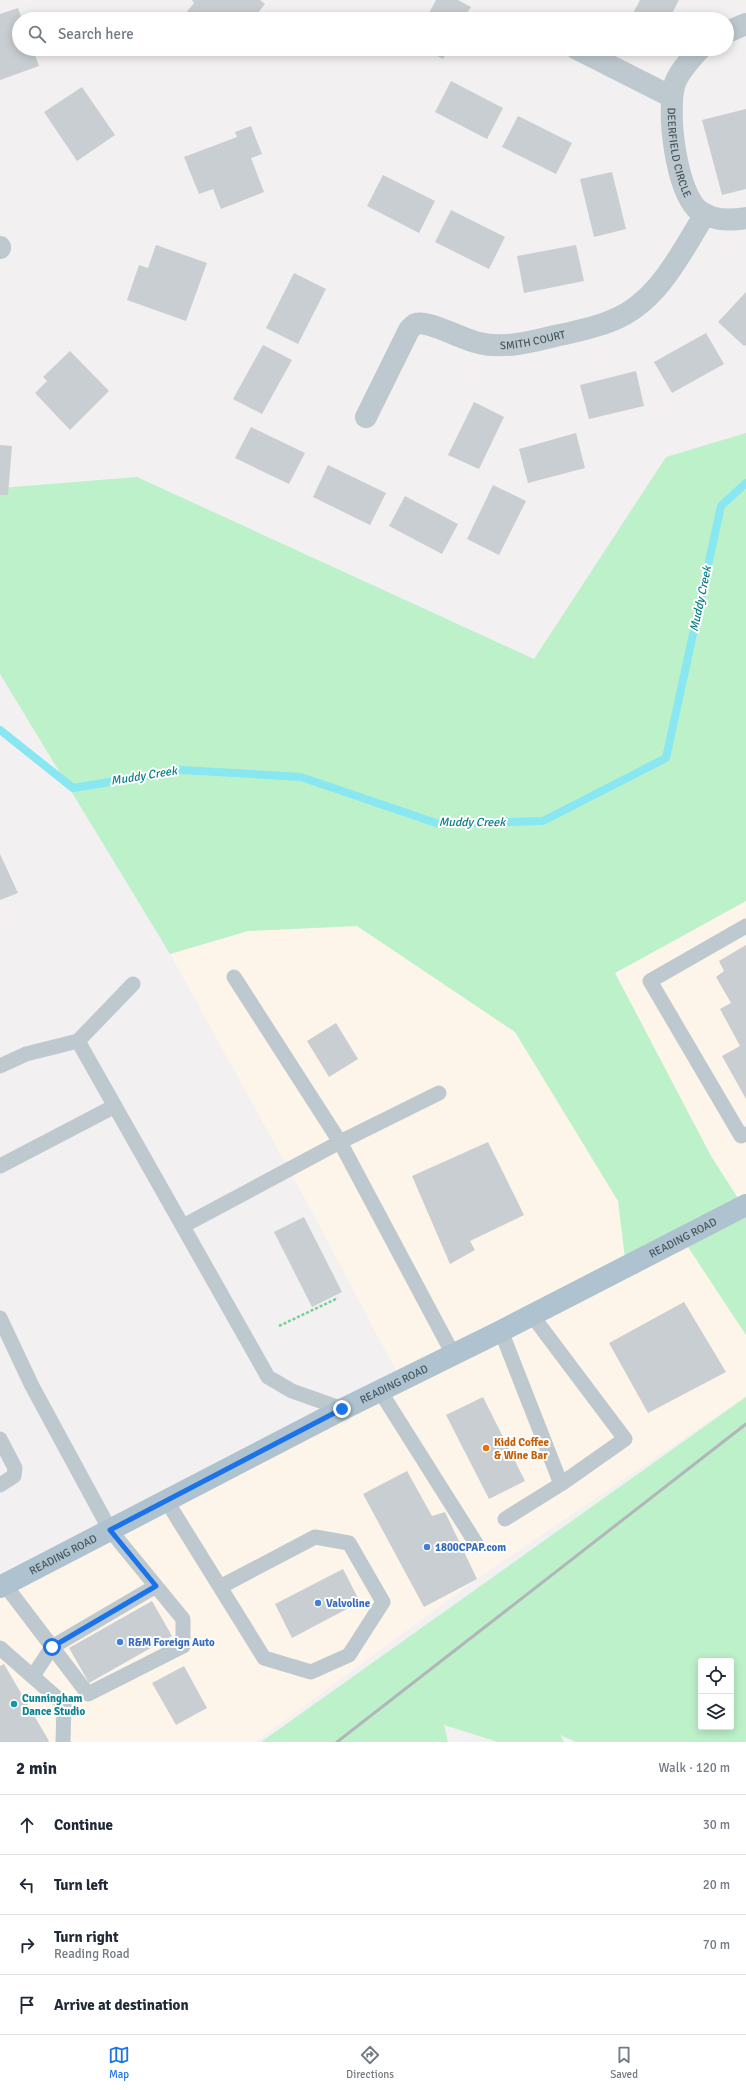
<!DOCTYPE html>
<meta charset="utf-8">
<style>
body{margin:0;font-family:Signika,sans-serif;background:#f6f6f7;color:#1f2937}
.controls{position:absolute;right:12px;bottom:12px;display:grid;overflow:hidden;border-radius:4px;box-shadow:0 2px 10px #0003}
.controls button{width:36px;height:36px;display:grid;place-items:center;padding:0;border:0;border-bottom:1px solid #e0e1e3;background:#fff;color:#1f2937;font:20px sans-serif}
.stop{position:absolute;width:12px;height:12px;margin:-9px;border:3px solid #1a73e8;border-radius:50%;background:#fff}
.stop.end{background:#1a73e8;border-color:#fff;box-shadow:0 1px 4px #0008}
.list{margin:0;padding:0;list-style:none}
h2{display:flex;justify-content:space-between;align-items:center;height:52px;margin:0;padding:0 16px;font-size:17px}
h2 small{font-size:13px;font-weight:400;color:#747a83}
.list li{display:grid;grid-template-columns:26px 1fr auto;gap:12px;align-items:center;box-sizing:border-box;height:60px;padding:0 16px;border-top:1px solid #e0e1e3}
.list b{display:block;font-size:15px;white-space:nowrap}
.list p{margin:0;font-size:13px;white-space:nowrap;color:#747a83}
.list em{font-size:13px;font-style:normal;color:#747a83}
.icon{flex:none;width:22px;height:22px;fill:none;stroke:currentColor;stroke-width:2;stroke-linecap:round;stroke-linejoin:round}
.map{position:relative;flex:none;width:746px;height:1742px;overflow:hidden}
.search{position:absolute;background:#fff;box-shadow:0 2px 10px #0003;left:12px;right:12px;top:12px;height:44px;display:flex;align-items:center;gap:10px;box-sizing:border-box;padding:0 14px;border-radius:22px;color:#747a83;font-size:15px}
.sheet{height:292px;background:#fff}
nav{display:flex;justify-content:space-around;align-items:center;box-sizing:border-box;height:56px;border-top:1px solid #e0e1e3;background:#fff;font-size:11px;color:#747a83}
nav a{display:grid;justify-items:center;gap:2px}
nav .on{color:#1a73e8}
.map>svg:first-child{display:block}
</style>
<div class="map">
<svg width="746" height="1742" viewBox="0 0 746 1742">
<rect width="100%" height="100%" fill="#f2f0f0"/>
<path fill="#fdf5e9" d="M746 901V1205L743 1206 711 1156 615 973Z
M357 926 515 1031 618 1201 626 1266 682 1237 746 1335V1396L477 1579 255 1742H0V1587L401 1380 302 1193 170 954 248 931Z"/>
<path fill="#bdf1ca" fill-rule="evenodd" d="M746 433V901L615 973 711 1156 743 1206 746 1205V1335L682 1238 626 1266 618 1201 515 1032 357 926 248 931 170 954 0 674V488L137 477 534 659 666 457Z
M746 1397V1742H576L560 1735 564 1742H498L444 1725 448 1742H261ZM701 1661H731V1727H701Z"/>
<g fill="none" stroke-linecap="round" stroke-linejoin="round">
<path stroke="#88e7f0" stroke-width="8" d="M0 730 73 788 182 770 301 777 439 824 543 821 666 758 721 506 746 483"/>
</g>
<path fill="#c9ced2" d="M192 0H260L265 4 253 19H193L186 13 194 3Z
M436 0H458L471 7 464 19H426Z
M640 0H679L669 19H630Z
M18 8 22 19H19V49H33L39 66 0 80V14Z
M424 49H449L443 59Z
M643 49H654L652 53Z
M451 81 503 108 487 139 435 112Z
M82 87 115 135 77 161 44 112Z
M746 109V189L722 195 702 120Z
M518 116 572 143 556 174 502 147Z
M251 126 262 154 251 158 264 192 221 209 213 189 199 194 184 157 237 137 235 132Z
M612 172 626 229 594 237 580 179Z
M383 175 435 201 419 233 367 206Z
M451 210 505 237 489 269 435 242Z
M156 245 207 263 186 321 127 300 139 265 148 268Z
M576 245 584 281 524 293 517 256Z
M294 273 326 289 298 344 266 328Z
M746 292V345L744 346 718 322Z
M706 333 724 364 672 393 654 362Z
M263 345 292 360 262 414 233 399Z
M70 351 109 391 70 430 35 393 47 381 43 377Z
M636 371 644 406 589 419 580 385Z
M474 402 504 417 479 469 448 455Z
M251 427 305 453 289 484 235 458Z
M576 433 585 468 528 483 519 449Z
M0 445 12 446 8 495H0Z
M328 465 386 493 370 525 313 497Z
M493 485 526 501 499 555 467 539Z
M405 496 458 524 442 554 389 526Z
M0 854 18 893 0 900Z
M746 945V1099L722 1056 740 1046 720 1009 731 1003 716 977 724 971 719 961Z
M336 1023 358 1059 329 1077 307 1041Z
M488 1142 524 1215 470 1241 475 1250 450 1264 412 1176Z
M304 1217 342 1292 312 1307 274 1232Z
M684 1302 726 1372 648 1413 609 1343Z
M483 1397 525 1481 489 1499 446 1415Z
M407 1471 432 1516 445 1512 477 1579 424 1607 363 1494Z
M343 1569 360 1602 292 1638 275 1604Z
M152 1601 172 1636 89 1683 69 1648Z
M4 1664 49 1741 48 1742H0V1666Z
M184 1666 207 1708 176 1725 152 1683Z"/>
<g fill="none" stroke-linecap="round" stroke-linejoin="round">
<path stroke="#73d197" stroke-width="2.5" stroke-dasharray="3 2" stroke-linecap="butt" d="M279 1326 338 1298"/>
<path stroke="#bdc9cf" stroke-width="15" d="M746 926 650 981 741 1136 746 1134
M234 977 340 1142 439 1093
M78 1041 268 1377 292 1391 343 1409
M0 1066 26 1054 78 1041 133 984
M0 1166 115 1106
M183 1226 340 1142 453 1354
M0 1318 32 1386 110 1530 183 1619V1646L88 1694 5 1585
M501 1331 561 1484
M380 1391 477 1545
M0 1439 15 1468 14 1476 0 1485
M166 1500 264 1658 311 1672 349 1655 383 1602 349 1543 315 1537 220 1587
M505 1519 561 1484 625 1439 531 1314
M0 1648 64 1704 63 1742
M33 1676 52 1647 156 1586"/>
<g stroke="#bdc9cf" stroke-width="22">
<path d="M727 32 746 24"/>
<path d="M577 49 672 97"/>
<path id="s1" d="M700 49C691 59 680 70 675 83 666 111 676 188 697 209 711 221 729 221 746 218"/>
<path d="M0 247V248"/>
<path id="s2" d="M366 417 409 330C411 328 413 325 416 324 428 320 464 340 479 343 503 349 531 342 555 336 574 332 595 328 613 320 658 302 681 253 705 214"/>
</g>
<path stroke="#aec3cf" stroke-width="22" id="s3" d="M0 1587 343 1409 501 1331 746 1205"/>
<path stroke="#b1b6ba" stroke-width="3" d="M337 1742 746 1424"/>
</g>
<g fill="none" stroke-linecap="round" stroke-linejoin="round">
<path stroke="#1a73e8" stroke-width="5" d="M52 1647 156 1586 110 1530 342 1409"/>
</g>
<circle fill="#e8710a" stroke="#fff" stroke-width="1.5" cx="486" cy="1448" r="4"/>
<g fill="#3f7fe0" stroke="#fff" stroke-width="1.5">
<circle cx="427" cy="1547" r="4"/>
<circle cx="318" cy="1603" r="4"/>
<circle cx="120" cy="1642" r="4"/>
</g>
<circle fill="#0f9aa8" stroke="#fff" stroke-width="1.5" cx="14" cy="1704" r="4"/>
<g text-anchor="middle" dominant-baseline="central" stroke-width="4" stroke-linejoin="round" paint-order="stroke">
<g font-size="11" fill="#47565e" stroke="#fff">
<text stroke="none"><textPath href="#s1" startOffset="113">DEERFIELD CIRCLE</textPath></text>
<text stroke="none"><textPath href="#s2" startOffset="227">SMITH COURT</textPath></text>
<text stroke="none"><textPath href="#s3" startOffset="767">READING ROAD</textPath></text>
<text stroke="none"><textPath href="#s3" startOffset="443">READING ROAD</textPath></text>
<text stroke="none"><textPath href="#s3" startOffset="71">READING ROAD</textPath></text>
</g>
<g font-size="11" font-weight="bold" fill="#c56008" stroke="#fff" text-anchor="start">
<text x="494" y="1442">Kidd Coffee<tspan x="494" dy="13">&amp; Wine Bar</tspan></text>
</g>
<g font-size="11" font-weight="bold" fill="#366cbe" stroke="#fff" text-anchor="start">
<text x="435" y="1547">1800CPAP.com</text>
<text x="326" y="1603">Valvoline</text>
<text x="128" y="1642">R&amp;M Foreign Auto</text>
</g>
<g font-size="11" font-weight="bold" fill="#0d838f" stroke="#fff" text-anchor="start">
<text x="22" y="1698">Cunningham<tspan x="22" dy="13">Dance Studio</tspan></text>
</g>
<g font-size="12" font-style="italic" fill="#097e89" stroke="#fff">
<text transform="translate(701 599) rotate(-78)">Muddy Creek</text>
<text transform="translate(144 776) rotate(-9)">Muddy Creek</text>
<text x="472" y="822">Muddy Creek</text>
</g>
</g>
</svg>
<div class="controls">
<button><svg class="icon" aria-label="locate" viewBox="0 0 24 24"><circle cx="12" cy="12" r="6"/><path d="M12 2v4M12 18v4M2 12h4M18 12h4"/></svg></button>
<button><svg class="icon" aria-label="layers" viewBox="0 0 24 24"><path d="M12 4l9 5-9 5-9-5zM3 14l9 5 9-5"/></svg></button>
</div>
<div class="stop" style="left:52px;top:1647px"></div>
<div class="stop end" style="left:342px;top:1409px"></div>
<div class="search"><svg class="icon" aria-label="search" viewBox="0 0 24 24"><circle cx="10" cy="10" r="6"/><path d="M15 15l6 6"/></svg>Search here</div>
</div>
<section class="sheet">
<h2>2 min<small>Walk · 120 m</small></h2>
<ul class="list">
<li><svg class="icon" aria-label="ahead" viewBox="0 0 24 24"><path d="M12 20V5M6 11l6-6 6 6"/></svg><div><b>Continue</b></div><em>30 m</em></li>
<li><svg class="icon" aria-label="left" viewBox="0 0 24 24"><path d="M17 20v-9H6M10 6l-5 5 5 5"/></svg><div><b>Turn left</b></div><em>20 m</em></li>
<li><svg class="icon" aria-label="right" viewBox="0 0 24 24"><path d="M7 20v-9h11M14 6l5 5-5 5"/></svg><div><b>Turn right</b><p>Reading Road</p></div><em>70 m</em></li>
<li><svg class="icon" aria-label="arrive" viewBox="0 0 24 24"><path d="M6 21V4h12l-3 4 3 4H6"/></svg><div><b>Arrive at destination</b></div></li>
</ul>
</section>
<nav>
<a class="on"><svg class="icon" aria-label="map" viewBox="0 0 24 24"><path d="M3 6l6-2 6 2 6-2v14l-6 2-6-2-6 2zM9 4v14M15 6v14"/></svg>Map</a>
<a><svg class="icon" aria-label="directions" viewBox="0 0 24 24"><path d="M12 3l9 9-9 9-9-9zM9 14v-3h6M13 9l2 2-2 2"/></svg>Directions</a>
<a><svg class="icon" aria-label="saved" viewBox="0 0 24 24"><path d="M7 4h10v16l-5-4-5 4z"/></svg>Saved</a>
</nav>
